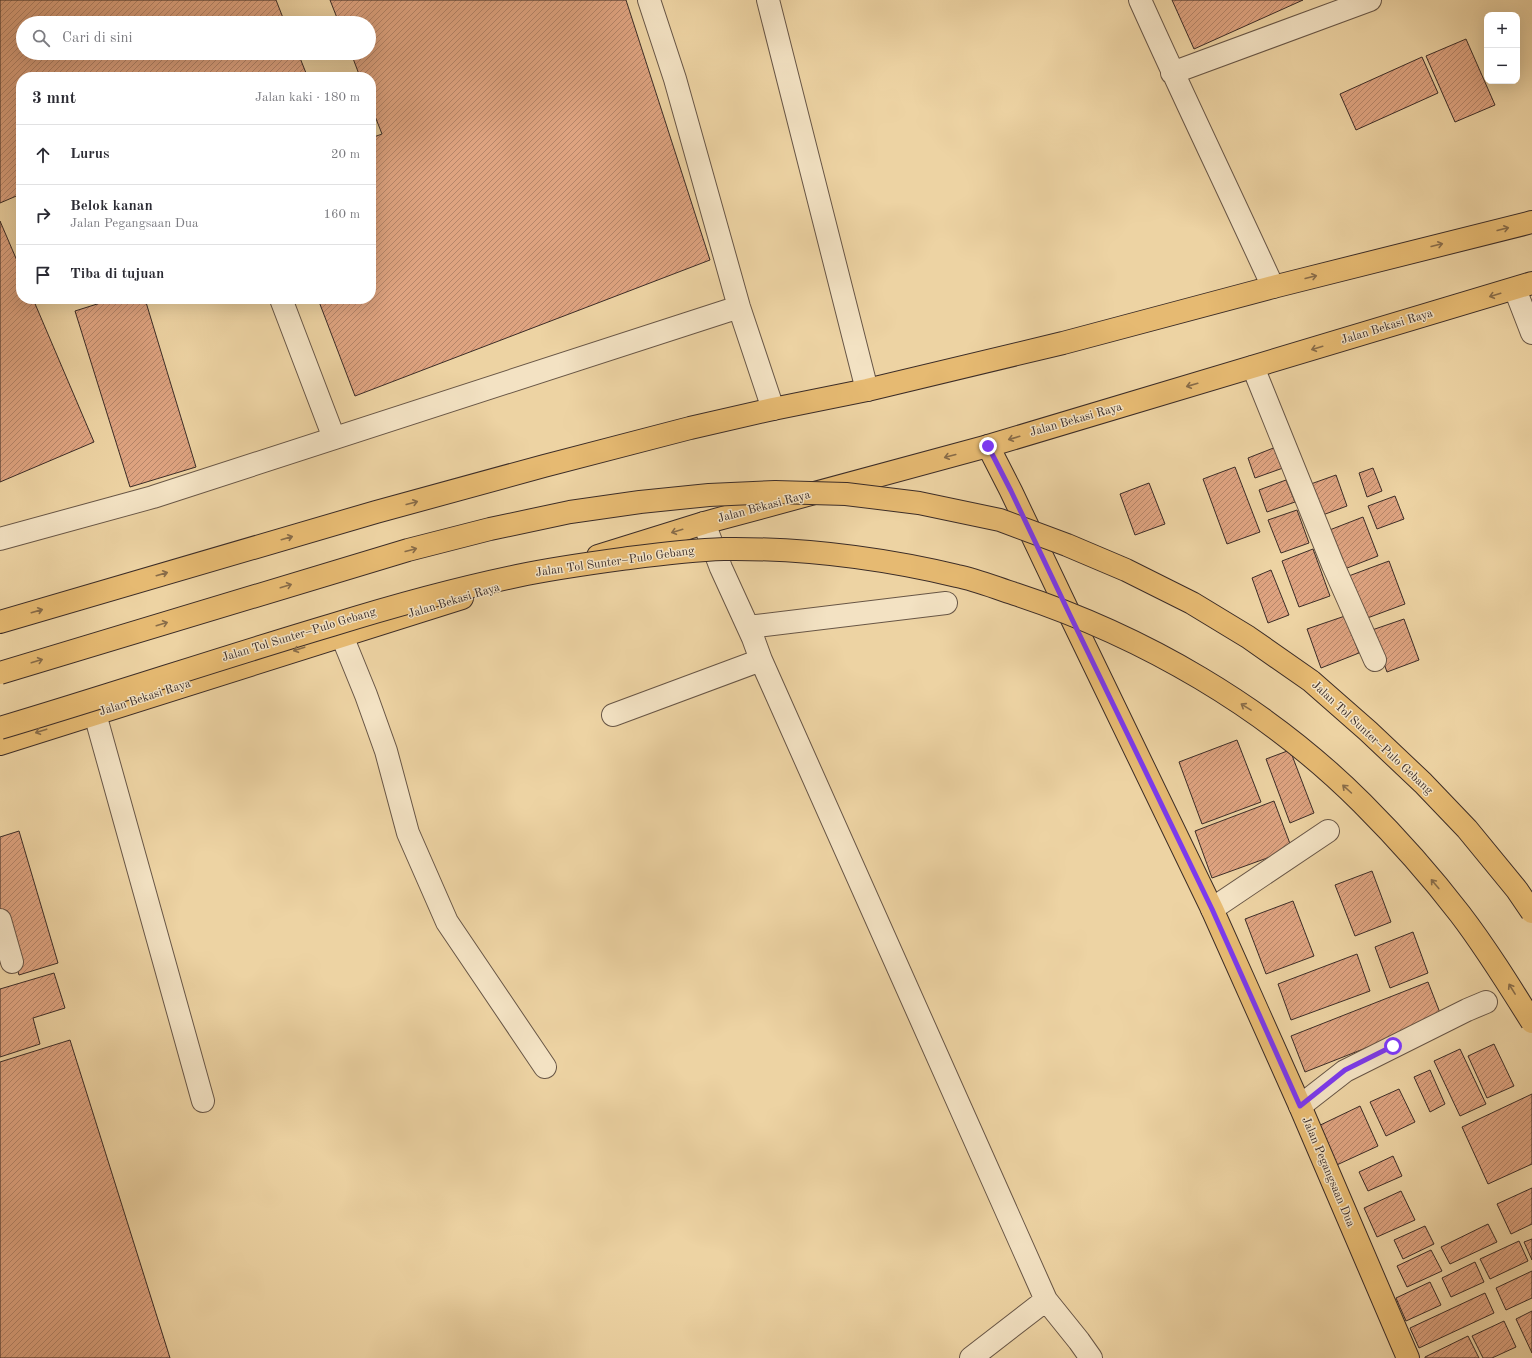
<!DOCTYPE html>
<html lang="id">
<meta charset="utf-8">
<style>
body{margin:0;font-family:"Old Standard TT",serif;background:#f2f2f3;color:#2b2b33}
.controls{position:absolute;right:12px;top:12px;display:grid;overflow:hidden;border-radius:8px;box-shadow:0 4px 16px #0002}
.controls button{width:36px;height:36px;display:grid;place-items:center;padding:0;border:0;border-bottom:1px solid #e1e1e2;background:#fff;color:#2b2b33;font:20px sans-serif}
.stop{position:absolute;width:12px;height:12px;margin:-9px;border:3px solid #7c3aed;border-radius:50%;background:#fff}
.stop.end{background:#7c3aed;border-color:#fff;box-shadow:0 1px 4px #0008}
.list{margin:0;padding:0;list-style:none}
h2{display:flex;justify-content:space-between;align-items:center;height:52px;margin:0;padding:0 16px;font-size:17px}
h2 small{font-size:13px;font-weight:400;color:#7c7c81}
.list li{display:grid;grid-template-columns:26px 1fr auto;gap:12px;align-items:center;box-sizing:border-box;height:60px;padding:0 16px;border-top:1px solid #e1e1e2}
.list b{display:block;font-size:15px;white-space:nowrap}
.list p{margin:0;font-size:13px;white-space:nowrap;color:#7c7c81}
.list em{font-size:13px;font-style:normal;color:#7c7c81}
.icon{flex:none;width:22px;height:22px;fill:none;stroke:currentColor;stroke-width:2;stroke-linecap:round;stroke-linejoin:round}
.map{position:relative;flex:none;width:1532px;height:1358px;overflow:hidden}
.search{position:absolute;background:#fff;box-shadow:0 4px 16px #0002;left:16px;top:16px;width:360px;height:44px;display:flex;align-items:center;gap:10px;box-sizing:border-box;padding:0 14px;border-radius:22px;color:#7c7c81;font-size:15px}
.panel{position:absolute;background:#fff;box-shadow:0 4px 16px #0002;left:16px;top:72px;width:360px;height:232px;border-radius:16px}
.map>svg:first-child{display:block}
</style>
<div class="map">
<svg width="1532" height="1358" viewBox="0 0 1532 1358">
<defs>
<pattern id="building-hatch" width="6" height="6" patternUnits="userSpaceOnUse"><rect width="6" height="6" fill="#dea380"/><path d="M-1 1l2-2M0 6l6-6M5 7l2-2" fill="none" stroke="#b58569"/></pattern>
</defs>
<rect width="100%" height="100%" fill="#edd3a3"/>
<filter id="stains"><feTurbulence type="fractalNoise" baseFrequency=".005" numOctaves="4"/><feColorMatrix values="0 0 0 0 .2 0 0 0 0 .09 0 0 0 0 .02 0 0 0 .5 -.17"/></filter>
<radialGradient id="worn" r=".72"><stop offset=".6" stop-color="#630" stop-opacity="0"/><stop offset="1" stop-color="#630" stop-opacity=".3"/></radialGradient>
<path fill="url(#building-hatch)" stroke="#3b2c27" d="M0 0H276L285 23H23V53H298L306 73 296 77H21V194L0 203Z
M330 0H626L710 260 355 396 318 299H371V138L382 134 371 106V77H360L351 53H369V23H339Z
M1172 0H1303L1194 49Z
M1466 39 1495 105 1455 122 1426 56Z
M1422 57 1438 93 1356 130 1340 94Z
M0 221 21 270V299H33L94 442 0 482Z
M113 299H145L196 467 130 487 75 311Z
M1276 447 1283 468 1255 478 1248 458Z
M1235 467 1260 532 1227 544 1203 479Z
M1373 468 1382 491 1367 497 1359 473Z
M1336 475 1347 506 1320 516 1308 485Z
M1286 480 1295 502 1267 512 1259 490Z
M1149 483 1165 524 1135 535 1120 494Z
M1395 496 1404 519 1377 529 1368 506Z
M1297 510 1309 543 1281 553 1268 520Z
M1363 517 1378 556 1342 570 1327 531Z
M1313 549 1330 596 1299 607 1282 561Z
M1389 561 1405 604 1362 620 1346 577Z
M1271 570 1289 615 1268 623 1252 578Z
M1345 616 1359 653 1321 668 1307 629Z
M1404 619 1419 660 1387 672 1372 630Z
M1237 740 1261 802 1202 824 1179 762Z
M1290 750 1314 813 1290 823 1266 759Z
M1274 801 1292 849 1212 878 1195 831Z
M19 831 58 963 19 975 0 911V837Z
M1372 871 1391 922 1355 936 1335 885Z
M1293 901 1314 956 1266 974 1245 919Z
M1413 932 1428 973 1390 988 1375 947Z
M1357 954 1370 991 1291 1020 1278 984Z
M54 973 65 1008 33 1018 40 1044 0 1057V989Z
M1428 982 1442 1018 1305 1072 1291 1036Z
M70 1040 170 1358H0V1062Z
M1494 1044 1514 1086 1487 1098 1468 1056Z
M1460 1049 1486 1104 1460 1116 1434 1061Z
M1430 1070 1445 1104 1430 1112 1414 1077Z
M1399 1089 1415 1122 1386 1136 1370 1102Z
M1532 1094V1164L1488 1184 1462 1127Z
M1360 1106 1378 1146 1328 1169 1310 1130Z
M1393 1156 1402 1176 1368 1191 1359 1172Z
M1532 1188V1224L1511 1234 1497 1204Z
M1401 1191 1415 1220 1377 1237 1364 1208Z
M1488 1224 1497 1242 1450 1264 1441 1247Z
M1425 1226 1434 1244 1403 1259 1394 1240Z
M1532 1239V1260L1524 1242Z
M1519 1241 1528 1261 1490 1279 1480 1259Z
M1431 1250 1442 1271 1407 1287 1397 1266Z
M1475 1262 1484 1282 1451 1297 1442 1278Z
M1532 1271V1298L1506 1310 1496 1288Z
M1430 1282 1441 1305 1406 1321 1396 1298Z
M1485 1293 1494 1313 1419 1348 1410 1328Z
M1532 1311V1353L1516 1319Z
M1504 1321 1516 1347 1492 1358H1483L1472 1336Z
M1468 1336 1479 1358H1425V1357Z"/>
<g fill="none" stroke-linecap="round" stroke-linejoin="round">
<g stroke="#685646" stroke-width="24">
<path id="minor" d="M649 0 675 79 739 307 773 409
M768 0 867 390
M1140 0C1183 96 1229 191 1273 287
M1172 73 1370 0
M1515 289 1532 333
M281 299 334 438
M1253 367 1333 565 1375 660
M704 523 721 568 753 638 761 660 1046 1300 971 1358
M0 539 153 497 739 307
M748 627 946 603
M342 636 366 695 386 751 408 833 447 922 545 1067
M95 714 203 1101
M613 715 761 660
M1212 909 1328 831
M0 920 12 962
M1300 1106 1345 1071 1467 1010 1486 1002
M1046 1300 1079 1341 1091 1358"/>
</g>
<g stroke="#3b2c27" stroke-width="24">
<path id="major" d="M988 446 1011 491 1069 613 1212 909 1300 1106 1408 1358"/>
</g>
<g stroke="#3b2c27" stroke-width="24">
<path id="highway" d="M598 556 704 523 988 446 1532 283
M0 622 376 512 544 466 690 428 773 409 867 390 1063 343 1273 287 1532 222
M0 744 462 598"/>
</g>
<use href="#minor" stroke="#f3e2c3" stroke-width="22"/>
<use href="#major" stroke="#e6ba72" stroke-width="22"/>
<use href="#highway" stroke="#e6ba72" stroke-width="22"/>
<g stroke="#3b2c27" stroke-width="24" stroke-linecap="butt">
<path id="highway-bridge" d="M0 673 408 550 490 529 570 512 640 502 709 495 775 492 846 494 919 503 1000 520 1067 545 1126 570 1192 603 1248 637 1311 681 1368 731 1423 783 1467 829 1517 890 1532 912
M0 728C111 695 221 658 332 625 393 606 455 589 517 576 554 568 592 563 629 558 660 554 693 550 724 549 802 548 881 558 957 576 977 580 996 588 1015 594 1143 636 1266 707 1362 803 1397 838 1430 875 1460 914 1486 948 1509 985 1532 1022"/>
</g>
<use href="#highway-bridge" stroke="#e6ba72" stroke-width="22"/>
</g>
<defs><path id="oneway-shaft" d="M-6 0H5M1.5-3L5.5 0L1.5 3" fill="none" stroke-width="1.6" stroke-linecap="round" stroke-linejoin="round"/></defs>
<g stroke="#886c49">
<use href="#oneway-shaft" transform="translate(1503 229) rotate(-14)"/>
<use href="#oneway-shaft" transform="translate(1437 245) rotate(-14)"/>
<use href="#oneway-shaft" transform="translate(1311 277) rotate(-14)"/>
<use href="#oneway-shaft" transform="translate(1495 295) rotate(163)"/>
<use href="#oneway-shaft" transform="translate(1317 348) rotate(163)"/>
<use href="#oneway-shaft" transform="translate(1192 385) rotate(164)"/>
<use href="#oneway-shaft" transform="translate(1014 438) rotate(164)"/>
<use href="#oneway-shaft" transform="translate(950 456) rotate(165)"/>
<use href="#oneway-shaft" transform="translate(412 503) rotate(-15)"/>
<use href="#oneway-shaft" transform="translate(677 531) rotate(163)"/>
<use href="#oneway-shaft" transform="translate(287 538) rotate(-16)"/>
<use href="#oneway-shaft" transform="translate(411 550) rotate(-15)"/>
<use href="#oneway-shaft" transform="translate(162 574) rotate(-16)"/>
<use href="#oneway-shaft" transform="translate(286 586) rotate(-17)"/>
<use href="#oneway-shaft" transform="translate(37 611) rotate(-16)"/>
<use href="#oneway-shaft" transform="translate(162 624) rotate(-17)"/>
<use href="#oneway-shaft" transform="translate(299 649) rotate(162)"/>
<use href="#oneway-shaft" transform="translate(37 661) rotate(-17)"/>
<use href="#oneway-shaft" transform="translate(1246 707) rotate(-148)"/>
<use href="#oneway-shaft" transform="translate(41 731) rotate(162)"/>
<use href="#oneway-shaft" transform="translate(1347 789) rotate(-138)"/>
<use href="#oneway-shaft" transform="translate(1435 884) rotate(-130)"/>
<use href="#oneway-shaft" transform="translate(1512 989) rotate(-122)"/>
</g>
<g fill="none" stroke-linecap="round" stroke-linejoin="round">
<path stroke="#7c3aed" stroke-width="5" d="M988 446 1011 491 1069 613 1212 909 1300 1106 1345 1070 1393 1046"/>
</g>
<g text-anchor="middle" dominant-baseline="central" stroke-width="3" stroke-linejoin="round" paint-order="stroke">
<g font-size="12" fill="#3b2c27" stroke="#f3e2c3">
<text transform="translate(1387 327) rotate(-17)">Jalan Bekasi Raya</text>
<text transform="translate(1076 420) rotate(-16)">Jalan Bekasi Raya</text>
<text transform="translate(764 507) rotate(-15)">Jalan Bekasi Raya</text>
<text transform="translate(615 562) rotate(-8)">Jalan Tol Sunter–Pulo Gebang</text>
<text transform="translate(454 601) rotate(-17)">Jalan Bekasi Raya</text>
<text transform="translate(299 635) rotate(-17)">Jalan Tol Sunter–Pulo Gebang</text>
<text transform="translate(145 698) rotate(-18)">Jalan Bekasi Raya</text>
<text transform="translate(1372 738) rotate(43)">Jalan Tol Sunter–Pulo Gebang</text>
<text transform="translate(1328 1172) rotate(67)">Jalan Pegangsaan Dua</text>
</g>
</g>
<rect width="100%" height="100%" filter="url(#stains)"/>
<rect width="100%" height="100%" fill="url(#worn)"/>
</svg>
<div class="controls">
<button>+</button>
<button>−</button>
</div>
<div class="stop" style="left:1393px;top:1046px"></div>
<div class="stop end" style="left:988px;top:446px"></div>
<div class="search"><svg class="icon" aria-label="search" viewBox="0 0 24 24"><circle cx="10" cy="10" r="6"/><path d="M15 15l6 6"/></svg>Cari di sini</div>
<section class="panel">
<h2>3 mnt<small>Jalan kaki · 180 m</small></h2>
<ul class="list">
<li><svg class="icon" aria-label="ahead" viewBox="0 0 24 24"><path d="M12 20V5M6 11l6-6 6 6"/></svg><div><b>Lurus</b></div><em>20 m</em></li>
<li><svg class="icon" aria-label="right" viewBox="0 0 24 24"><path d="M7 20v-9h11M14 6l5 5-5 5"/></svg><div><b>Belok kanan</b><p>Jalan Pegangsaan Dua</p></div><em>160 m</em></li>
<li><svg class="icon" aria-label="arrive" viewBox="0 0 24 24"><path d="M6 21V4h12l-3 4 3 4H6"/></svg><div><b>Tiba di tujuan</b></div></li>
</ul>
</section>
</div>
